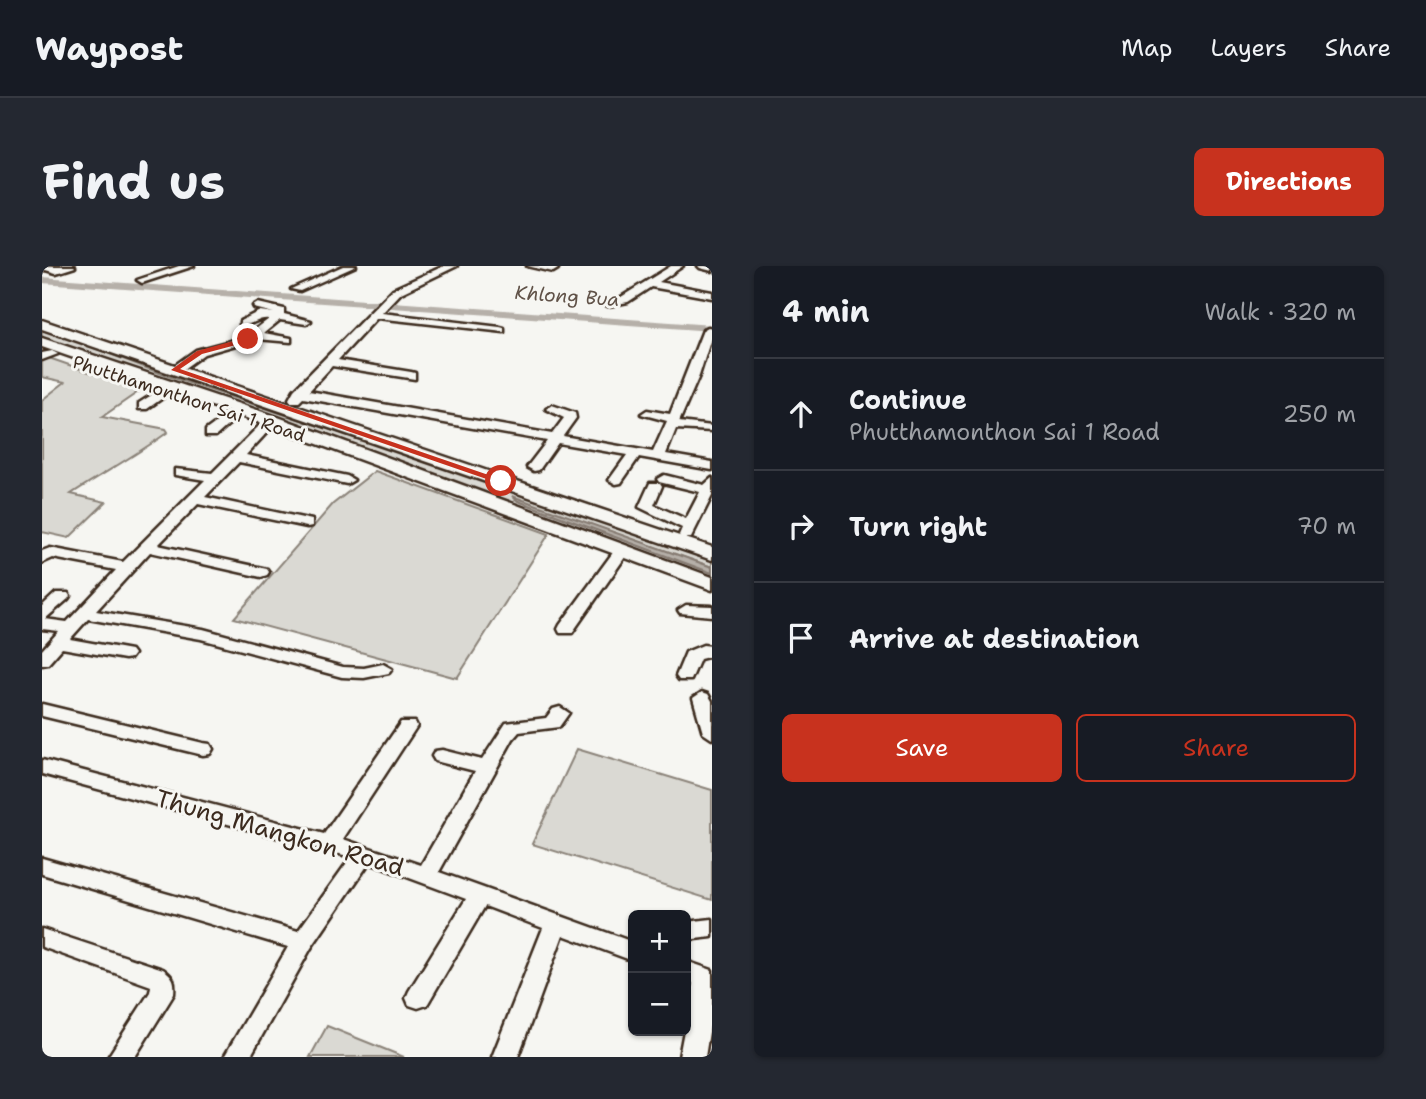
<!DOCTYPE html>
<meta charset="utf-8">
<style>
body{margin:0;font-family:"Shantell Sans",sans-serif;background:#242831;color:#f1f3f6}
.controls{position:absolute;right:21px;bottom:21px;display:grid;overflow:hidden;border-radius:10px;box-shadow:0 2px 5px #0004}
.controls button{width:63px;height:63px;display:grid;place-items:center;padding:0;border:0;border-bottom:2px solid #363941;background:#171b24;color:#f1f3f6;font:35px sans-serif}
.stop{position:absolute;width:21px;height:21px;margin:-16px;border:5px solid #c8321e;border-radius:50%;background:#fff}
.stop.end{background:#c8321e;border-color:#fff;box-shadow:0 2px 7px #0008}
.list{margin:0;padding:0;list-style:none}
h2{display:flex;justify-content:space-between;align-items:center;height:91px;margin:0;padding:0 28px;font-size:30px}
h2 small{font-size:23px;font-weight:400;color:#9ea1a6}
.list li{display:grid;grid-template-columns:46px 1fr auto;gap:21px;align-items:center;box-sizing:border-box;height:112px;padding:0 28px;border-top:2px solid #363941}
.list b{display:block;font-size:26px;white-space:nowrap}
.list p{margin:0;font-size:23px;white-space:nowrap;color:#9ea1a6}
.list em{font-size:23px;font-style:normal;color:#9ea1a6}
.actions{display:flex;gap:14px;padding:21px 28px}
.actions a{flex:1;padding:16px 0;border:2px solid #c8321e;border-radius:10px;text-align:center;font-size:24px;color:#c8321e}
.actions .main{background:#c8321e;color:#fff}
.icon{flex:none;width:38px;height:38px;fill:none;stroke:currentColor;stroke-width:2;stroke-linecap:round;stroke-linejoin:round}
.map{position:relative;flex:none;width:670px;height:791px;overflow:hidden;border-radius:10px}
header{display:flex;align-items:center;gap:42px;box-sizing:border-box;height:98px;padding:0 35px;background:#171b24;border-bottom:2px solid #363941}
header strong{font-size:33px}
nav{display:flex;gap:38px;margin-inline-start:auto;font-size:24px}
.intro{display:flex;align-items:center;justify-content:space-between;box-sizing:border-box;height:168px;padding:0 42px}
h1{margin:0;font-size:49px}
.button{padding:18px 32px;border-radius:10px;background:#c8321e;color:#fff;font-size:24px;font-weight:700}
main{display:flex;gap:42px;padding:0 42px}
aside{flex:1;background:#171b24;border-radius:10px;box-shadow:0 2px 5px #0004}
.map>svg:first-child{display:block}
</style>
<header>
<strong>Waypost</strong>
<nav><a>Map</a><a>Layers</a><a>Share</a></nav>
</header>
<div class="intro"><h1>Find us</h1><a class="button">Directions</a></div>
<main>
<div class="map">
<svg width="670" height="791" viewBox="0 0 670 791">
<rect width="100%" height="100%" fill="#f6f6f2"/>
<filter id="ink" filterUnits="userSpaceOnUse"><feTurbulence type="fractalNoise" baseFrequency=".0143" numOctaves="2"/><feDisplacementMap in="SourceGraphic" scale="14" xChannelSelector="R" yChannelSelector="G"/><feConvolveMatrix kernelMatrix="1 2 1 2 8 2 1 2 1" color-interpolation-filters="sRGB"/></filter>
<g filter="url(#ink)">
<path fill="#dad9d3" stroke="#8a8278" stroke-width="2" d="M0 62 123 109 556 252 670 294V301L472 232 670 307V313L0 79Z
M7 92 99 124 60 151 124 163 126 166C95 189 61 207 29 228L64 236 27 272 0 266V134L23 116 0 111V96Z
M333 205 507 268 415 412 192 352 291 238Z
M535 483 670 524V634L490 578Z
M285 760 362 791H268Z"/>
<path fill="#b6b0a9" stroke="#857a71" stroke-width="2" d="M470 230 670 301V307L476 235Z"/>
<g fill="none" stroke-linecap="round" stroke-linejoin="round">
<path fill="#b6b0a9" fill-rule="evenodd" d="M0 11 670 59V65L0 17Z"/>
<g stroke="#3b2a1e" stroke-width="5">
<path id="minor" d="M0 0H32L33 1 14 7 0 3Z
M137 0H152L100 17 95 14Z
M301 0H314L258 25 249 23Z
M402 0H415L359 27 340 47 458 61 462 62V66L335 52 296 94 369 106 373 107V113L290 100 267 125 510 168 522 152 504 143 510 139 533 147 534 152 521 170 611 186 625 155 599 148 605 144 628 148 661 64 666 61 670 62V69L657 110 637 156 670 160V165L634 163 624 188 670 196V204L597 191 579 217 574 218 567 214 585 189 516 177 497 204 492 205 485 201 505 175 261 132 257 136H249L247 133 252 124 351 23Z
M485 0H510L516 3 511 6Z
M629 0H641L617 16 670 26V32L609 21 586 36 566 40 561 37 579 31Z
M656 0H670V5L658 2Z
M216 37 242 43V48L269 55 264 58 238 54 222 67 249 72V76L215 73 162 88 137 106H129V102L154 84 203 71 227 53C216 51 209 61 198 59V55L218 45 232 47 212 42 211 40Z
M10 85 16 88 0 94V87Z
M119 123 129 126 105 143H97V137Z
M190 145 196 149 194 152 174 170H164V164Z
M225 156 231 160 204 189 305 210 312 214 305 218 197 196 163 231 270 254V260L265 261 156 238 116 279 225 303 227 306 225 309 219 311 108 286 54 345 161 363 301 401 322 402 341 398 350 403 347 407 322 412 300 411 159 373 46 353 28 373 89 384 92 388 89 392 83 393 20 382 6 398 0 399V384L17 365 0 363V340L14 327H26L28 330 26 333 3 353 25 356 74 304 11 292 0 297V285L8 282 81 296 163 214 133 209V203L170 207 220 157Z
M622 209 662 219 670 212V230L649 272H639L637 269 640 262 597 241 608 217H618L620 220 612 239 644 253 658 226 617 216 615 213Z
M580 279 588 284 530 367H518L516 363 518 359 575 281Z
M644 339 670 340V350L638 347 636 344Z
M661 379 670 380V390L658 393 649 414H637L634 410 644 386Z
M660 426 666 428 670 435V473L661 467 651 432Z
M0 438 161 477 168 478 171 483 168 488 161 489 0 450Z
M518 441 527 447 517 461 477 466 471 473 397 606 591 676V695L521 669 476 791H450L501 662 443 640 385 739 376 742 367 739 364 732 367 725 424 633 327 597 269 682 208 791H182L246 681 0 608V592L256 665 309 591 0 508V494L282 568 359 456H373L375 460 301 573 379 599 433 505 393 495 390 490 393 485 400 484 440 494 464 457 504 452 511 443Z
M670 653V671L644 674V656Z
M0 663 121 703C132 711 133 715 132 728L93 791H66L108 726 109 720 0 681Z
M644 695 670 704V747L663 791H637L651 717 644 715Z"/>
</g>
<g stroke="#3b2a1e" stroke-width="5">
<path id="major" d="M0 0H9L0 5Z
M0 54 670 281V294L0 63Z
M0 72 236 151 670 311V324L224 159 0 81Z"/>
</g>
<use href="#minor" fill="#f6f6f2" fill-rule="evenodd"/>
<use href="#major" fill="#f6f6f2" fill-rule="evenodd"/>
</g>
</g>
<path fill="#c8321e" d="M206 71 209 75 160 88 138 103 464 215 456 217 129 104 155 85Z"/>
<g text-anchor="middle" dominant-baseline="central" stroke-width="6" stroke-linejoin="round" paint-order="stroke">
<g font-size="18" fill="#3b2a1e" stroke="#f6f6f2">
<text transform="translate(147 133) rotate(18)">Phutthamonthon Sai 1 Road</text>
</g>
<g font-size="19" font-style="italic" fill="#605248" stroke="#f6f6f2">
<text transform="translate(525 30) rotate(4)">Khlong Bua</text>
</g>
<g font-size="24" fill="#3b2a1e" stroke="#f6f6f2">
<text transform="translate(238 567) rotate(16)">Thung Mangkon Road</text>
</g>
</g>
</svg>
<div class="controls">
<button>+</button>
<button>−</button>
</div>
<div class="stop" style="left:459px;top:215px"></div>
<div class="stop end" style="left:206px;top:73px"></div>
</div>
<aside>
<h2>4 min<small>Walk · 320 m</small></h2>
<ul class="list">
<li><svg class="icon" aria-label="ahead" viewBox="0 0 24 24"><path d="M12 20V5M6 11l6-6 6 6"/></svg><div><b>Continue</b><p>Phutthamonthon Sai 1 Road</p></div><em>250 m</em></li>
<li><svg class="icon" aria-label="right" viewBox="0 0 24 24"><path d="M7 20v-9h11M14 6l5 5-5 5"/></svg><div><b>Turn right</b></div><em>70 m</em></li>
<li><svg class="icon" aria-label="arrive" viewBox="0 0 24 24"><path d="M6 21V4h12l-3 4 3 4H6"/></svg><div><b>Arrive at destination</b></div></li>
</ul>
<div class="actions"><a class="main">Save</a><a>Share</a></div>
</aside>
</main>
